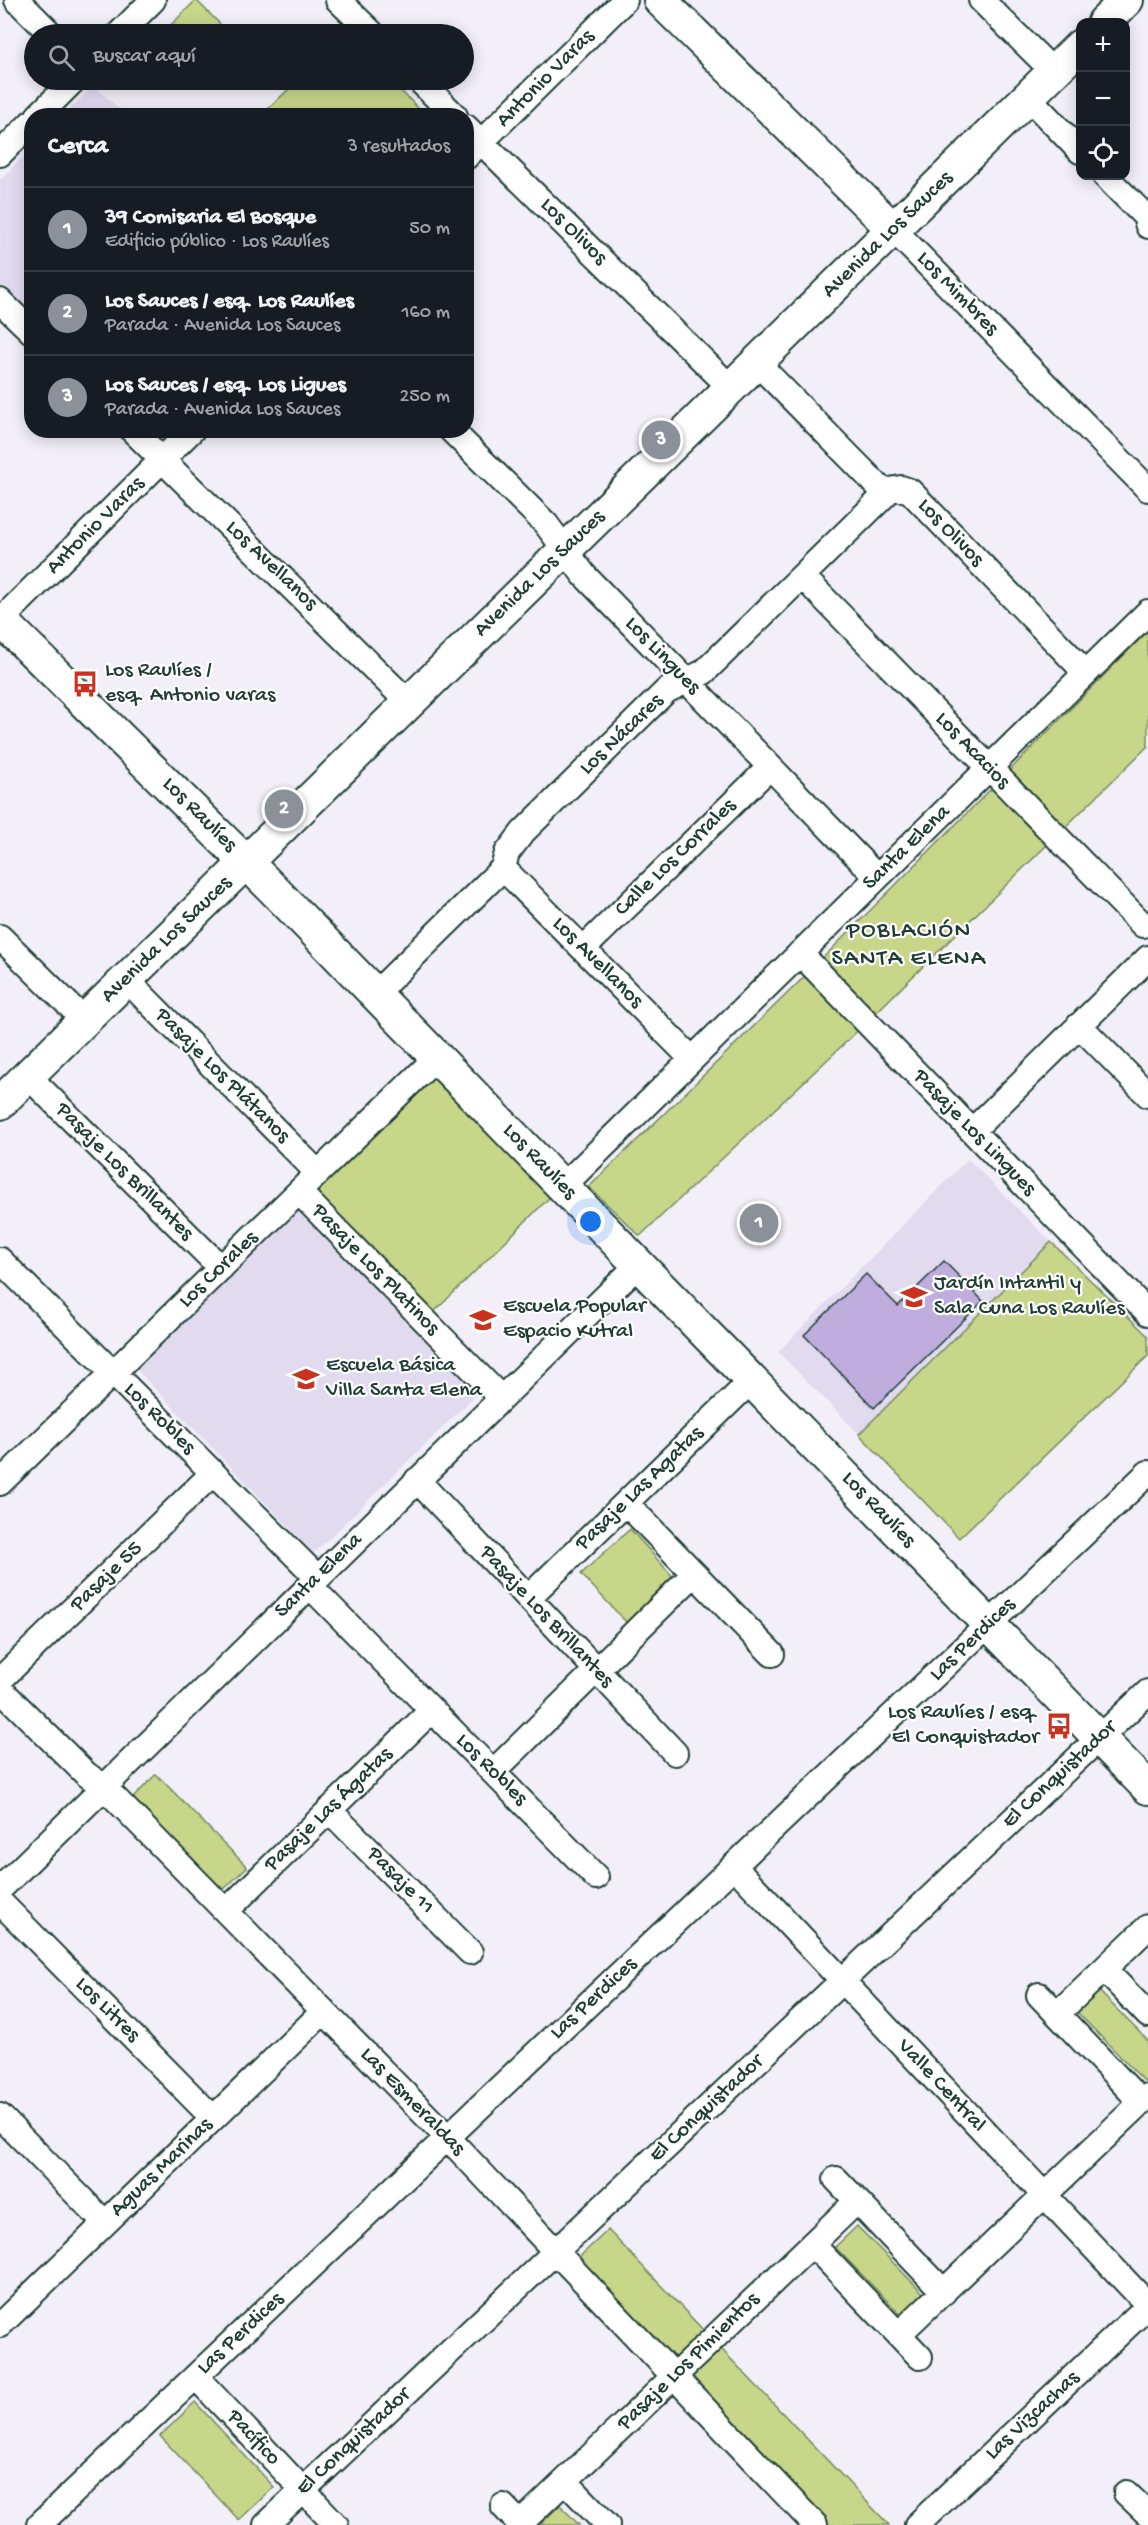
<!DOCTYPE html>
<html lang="es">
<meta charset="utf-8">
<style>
body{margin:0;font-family:"Gochi Hand",sans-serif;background:#242831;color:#f1f3f6}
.controls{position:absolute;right:18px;top:18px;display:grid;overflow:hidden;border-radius:12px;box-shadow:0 3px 15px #0003}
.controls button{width:54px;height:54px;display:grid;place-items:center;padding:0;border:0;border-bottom:2px solid #363941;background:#171b24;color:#f1f3f6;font:30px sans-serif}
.you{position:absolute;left:591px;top:1222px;width:21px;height:21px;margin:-15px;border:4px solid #fff;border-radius:50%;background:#1a73e8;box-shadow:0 0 0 9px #1a73e833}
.badge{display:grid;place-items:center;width:39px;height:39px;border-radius:50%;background:#8c9099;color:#fff;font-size:20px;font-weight:700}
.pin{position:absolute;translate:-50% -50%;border:3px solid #fff;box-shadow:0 2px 6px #0006}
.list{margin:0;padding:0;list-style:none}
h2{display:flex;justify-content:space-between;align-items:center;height:78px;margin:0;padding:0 24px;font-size:26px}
h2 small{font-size:20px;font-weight:400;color:#9ea1a6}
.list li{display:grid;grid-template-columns:39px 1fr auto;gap:18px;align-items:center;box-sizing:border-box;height:84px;padding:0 24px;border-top:2px solid #363941}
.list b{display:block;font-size:22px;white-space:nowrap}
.list p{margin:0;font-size:20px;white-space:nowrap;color:#9ea1a6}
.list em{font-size:20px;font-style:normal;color:#9ea1a6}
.icon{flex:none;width:33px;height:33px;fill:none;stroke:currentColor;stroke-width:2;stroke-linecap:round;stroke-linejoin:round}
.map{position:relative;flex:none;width:1148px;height:2525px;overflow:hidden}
.search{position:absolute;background:#171b24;box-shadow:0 3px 15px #0003;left:24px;top:24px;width:450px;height:66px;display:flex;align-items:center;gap:15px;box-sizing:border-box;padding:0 21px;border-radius:33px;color:#9ea1a6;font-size:22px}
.panel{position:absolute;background:#171b24;box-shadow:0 3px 15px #0003;left:24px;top:108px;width:450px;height:330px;border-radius:24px}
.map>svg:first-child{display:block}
</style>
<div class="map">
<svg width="1148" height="2525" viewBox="0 0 1148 2525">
<rect width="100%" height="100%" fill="#f2eff8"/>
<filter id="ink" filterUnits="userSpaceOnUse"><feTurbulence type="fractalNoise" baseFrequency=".0167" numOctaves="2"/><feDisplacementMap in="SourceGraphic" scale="12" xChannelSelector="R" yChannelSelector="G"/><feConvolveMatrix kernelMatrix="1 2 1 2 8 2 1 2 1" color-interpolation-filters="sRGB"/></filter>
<g filter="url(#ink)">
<path fill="#e2dbf0" d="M94 85 125 115H64Z
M31 148V317L0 285V180Z
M968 1159 1051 1242 859 1434 778 1352Z
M299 1206 479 1392 314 1553 134 1367Z"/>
<path fill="#c8d68a" stroke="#748a5f" stroke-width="1.5" d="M196 0 230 34H166L164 32Z
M298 80H390L425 115H262Z
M1148 631V746L845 1043 640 1236 589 1187 795 986Z
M432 1077 550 1197 431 1315 313 1195Z
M1051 1242 1148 1336V1356L959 1538 859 1434Z
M630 1529 675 1579 627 1623 581 1574Z
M156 1774 247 1867 223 1890 133 1798Z
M1099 1991 1148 2041V2077L1144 2081 1077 2012Z
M857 2226 924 2294 902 2316 835 2247Z
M608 2230 889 2525H828L576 2260Z
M195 2402 274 2487 239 2520 160 2436Z
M560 2505 579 2525H540Z"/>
<path fill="#beaddd" stroke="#1f3d34" stroke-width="1.5" d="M944 1261 983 1301 874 1408 804 1335 866 1274 898 1306Z"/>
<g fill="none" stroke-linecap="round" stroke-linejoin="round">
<g stroke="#1f3d34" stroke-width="28">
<path id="minor" d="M17 0 51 34
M338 0 373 34
M981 0 1054 72
M119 34 153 0
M419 80 455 116
M1028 97 1080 151
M38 116 74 80
M466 127 731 388
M0 154 32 122
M466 157 625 0
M1105 176 1145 216 1148 226
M893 229 1148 489
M0 301 32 332
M757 363 885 493
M132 430 409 703
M451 430 546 524 584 575 877 877
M802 576 1143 925
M0 621 192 430
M503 868 692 1059
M0 937 84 1020
M583 949 770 767
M800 953 1148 1313
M126 979 318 1173
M375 994 503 868 507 853 523 832 666 691 704 672 890 490 901 488 910 491 1086 673
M1079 1025 1148 1095
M28 1076 221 1268
M972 1131 1148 958
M563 1186 1148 612
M299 1192 501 1398
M0 1260 318 1578
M417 1480 675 1753
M0 1483 437 1057
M626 1503 772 1654
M310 1586 596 1877
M528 1598 752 1380
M0 1680 213 1473
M0 1689 86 1774 104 1787 448 2138 815 2525
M493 1772 694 1574
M329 1810 470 1952
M734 1866 1148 2305
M0 1889 639 1264
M0 1902 213 2118
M226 1911 432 1710
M1104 1969 1148 2015
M1039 1995 1141 2102
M1057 2014 1148 1927
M0 2116 105 2223
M836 2179 944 2292
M812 2244 920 2357
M0 2325 324 2011
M899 2334 1148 2096
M196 2377 336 2525
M565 2481 607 2525
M1126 2493 1148 2514
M503 2506 521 2525
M520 2524 857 2201
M39 2525 1148 1473
M266 2525 1148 1692
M917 2525 1148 2306"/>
</g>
<g stroke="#1f3d34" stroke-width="36">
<path id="tertiary" d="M660 0 893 229
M1104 22 1127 0
M0 619 272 888 1148 1788
M0 1103 1080 46"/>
</g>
<use href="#minor" stroke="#fff" stroke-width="24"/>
<use href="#tertiary" stroke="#fff" stroke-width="32"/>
</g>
</g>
<defs>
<g id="bus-bare" transform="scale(2.07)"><path d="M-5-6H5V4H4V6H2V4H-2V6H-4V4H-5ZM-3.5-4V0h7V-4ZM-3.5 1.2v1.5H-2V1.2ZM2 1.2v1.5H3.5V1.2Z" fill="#c8321e" stroke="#fff" stroke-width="2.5" paint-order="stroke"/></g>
<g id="school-bare" transform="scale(2.07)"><path d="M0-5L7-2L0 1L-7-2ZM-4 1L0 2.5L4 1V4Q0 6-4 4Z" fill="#c8321e" stroke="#fff" stroke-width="2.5" paint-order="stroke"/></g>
</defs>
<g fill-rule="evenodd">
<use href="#bus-bare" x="85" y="684"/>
<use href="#school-bare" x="914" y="1297"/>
<use href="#school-bare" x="483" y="1320"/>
<use href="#school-bare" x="306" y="1379"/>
<use href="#bus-bare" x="1059" y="1726"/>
</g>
<g text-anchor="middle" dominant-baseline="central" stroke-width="4.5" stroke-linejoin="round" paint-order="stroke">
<g font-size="22" fill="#1f3d34" stroke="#fff">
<text transform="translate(546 79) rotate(-45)">Antonio Varas</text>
<text transform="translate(573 232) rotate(45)">Los Olivos</text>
<text transform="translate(888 235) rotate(-44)">Avenida Los Sauces</text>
<text transform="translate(957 294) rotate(46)">Los Mimbres</text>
<text transform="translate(96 526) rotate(-45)">Antonio Varas</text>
<text transform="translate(950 533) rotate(46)">Los Olivos</text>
<text transform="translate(271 566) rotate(44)">Los Avellanos</text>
<text transform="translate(540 574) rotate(-44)">Avenida Los Sauces</text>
<text transform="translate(662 656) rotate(46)">Los Lingues</text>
<text transform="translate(622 735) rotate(-44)">Los Nácares</text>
<text transform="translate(972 751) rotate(46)">Los Acacios</text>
<text transform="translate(199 815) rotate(45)">Los Raulíes</text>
<text transform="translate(907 848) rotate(-44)">Santa Elena</text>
<text transform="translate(676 858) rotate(-44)">Calle Los Corrales</text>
<text transform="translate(167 940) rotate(-44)">Avenida Los Sauces</text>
<text transform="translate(597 963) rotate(45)">Los Avellanos</text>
<text transform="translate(222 1076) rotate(45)">Pasaje Los Plátanos</text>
<text transform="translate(974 1133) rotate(46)">Pasaje Los Lingues</text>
<text transform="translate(539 1162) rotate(46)">Los Raulíes</text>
<text transform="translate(124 1172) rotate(45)">Pasaje Los Brillantes</text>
<text transform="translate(219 1270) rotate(-44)">Los Corales</text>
<text transform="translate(375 1270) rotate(46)">Pasaje Los Platinos</text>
<text transform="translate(159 1419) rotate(45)">Los Robles</text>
<text transform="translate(640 1489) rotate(-44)">Pasaje Las Agatas</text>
<text transform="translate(878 1510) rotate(46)">Los Raulíes</text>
<text transform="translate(319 1576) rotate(-44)">Santa Elena</text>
<text transform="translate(107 1577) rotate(-44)">Pasaje 55</text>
<text transform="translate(546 1617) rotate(47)">Pasaje Los Brillantes</text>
<text transform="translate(973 1640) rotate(-44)">Las Perdices</text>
<text transform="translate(491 1770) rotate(45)">Los Robles</text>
<text transform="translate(1060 1775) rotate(-43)">El Conquistador</text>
<text transform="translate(329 1810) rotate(-44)">Pasaje Las Ágatas</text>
<text transform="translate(400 1881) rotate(45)">Pasaje 11</text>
<text transform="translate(594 1999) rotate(-43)">Las Perdices</text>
<text transform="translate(107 2010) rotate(45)">Los Litres</text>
<text transform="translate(941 2086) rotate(47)">Valle Central</text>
<text transform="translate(412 2102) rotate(46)">Las Esmeraldas</text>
<text transform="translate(707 2109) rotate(-43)">El Conquistador</text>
<text transform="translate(162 2168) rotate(-44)">Aguas Marinas</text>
<text transform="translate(241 2334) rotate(-43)">Las Perdices</text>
<text transform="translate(689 2362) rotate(-44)">Pasaje Los Pimientos</text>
<text transform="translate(1033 2416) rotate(-43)">Las Vizcachas</text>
<text transform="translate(253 2438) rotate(47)">Pacífico</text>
<text transform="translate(354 2442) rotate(-43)">El Conquistador</text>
</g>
<g font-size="22" fill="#1f3d34" stroke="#fff" text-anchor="start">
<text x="105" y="671">Los Raulíes /<tspan x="105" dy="25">esq. Antonio varas</tspan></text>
<text x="934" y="1284">Jardín Intantil y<tspan x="934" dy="25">Sala Cuna Los Raulíes</tspan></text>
<text x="503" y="1307">Escuela Popular<tspan x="503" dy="25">Espacio Kutral</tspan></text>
<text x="326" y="1366">Escuela Básica<tspan x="326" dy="25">Villa Santa Elena</tspan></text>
<text x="1039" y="1713" text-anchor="end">Los Raulíes / esq.<tspan x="1039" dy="25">El Conquistador</tspan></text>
</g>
<g font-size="24" letter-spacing="1.5" fill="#1f3d34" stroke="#fff">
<text x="909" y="931">POBLACIÓN<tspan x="909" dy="28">SANTA ELENA</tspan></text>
</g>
</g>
</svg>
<div class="controls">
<button>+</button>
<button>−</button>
<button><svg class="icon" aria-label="locate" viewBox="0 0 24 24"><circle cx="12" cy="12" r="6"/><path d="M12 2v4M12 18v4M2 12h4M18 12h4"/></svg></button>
</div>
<div class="you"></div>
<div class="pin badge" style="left:759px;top:1223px">1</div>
<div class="pin badge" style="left:284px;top:809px">2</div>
<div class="pin badge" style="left:661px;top:440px">3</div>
<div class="search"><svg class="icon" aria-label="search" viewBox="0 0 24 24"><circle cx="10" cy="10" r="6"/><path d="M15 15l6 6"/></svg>Buscar aquí</div>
<section class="panel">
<h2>Cerca<small>3 resultados</small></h2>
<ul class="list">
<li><span class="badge">1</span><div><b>39 Comisaria El Bosque</b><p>Edificio público · Los Raulíes</p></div><em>50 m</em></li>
<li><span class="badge">2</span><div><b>Los Sauces / esq. Los Raulíes</b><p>Parada · Avenida Los Sauces</p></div><em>160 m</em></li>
<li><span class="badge">3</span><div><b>Los Sauces / esq. Los Ligues</b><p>Parada · Avenida Los Sauces</p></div><em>250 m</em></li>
</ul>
</section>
</div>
